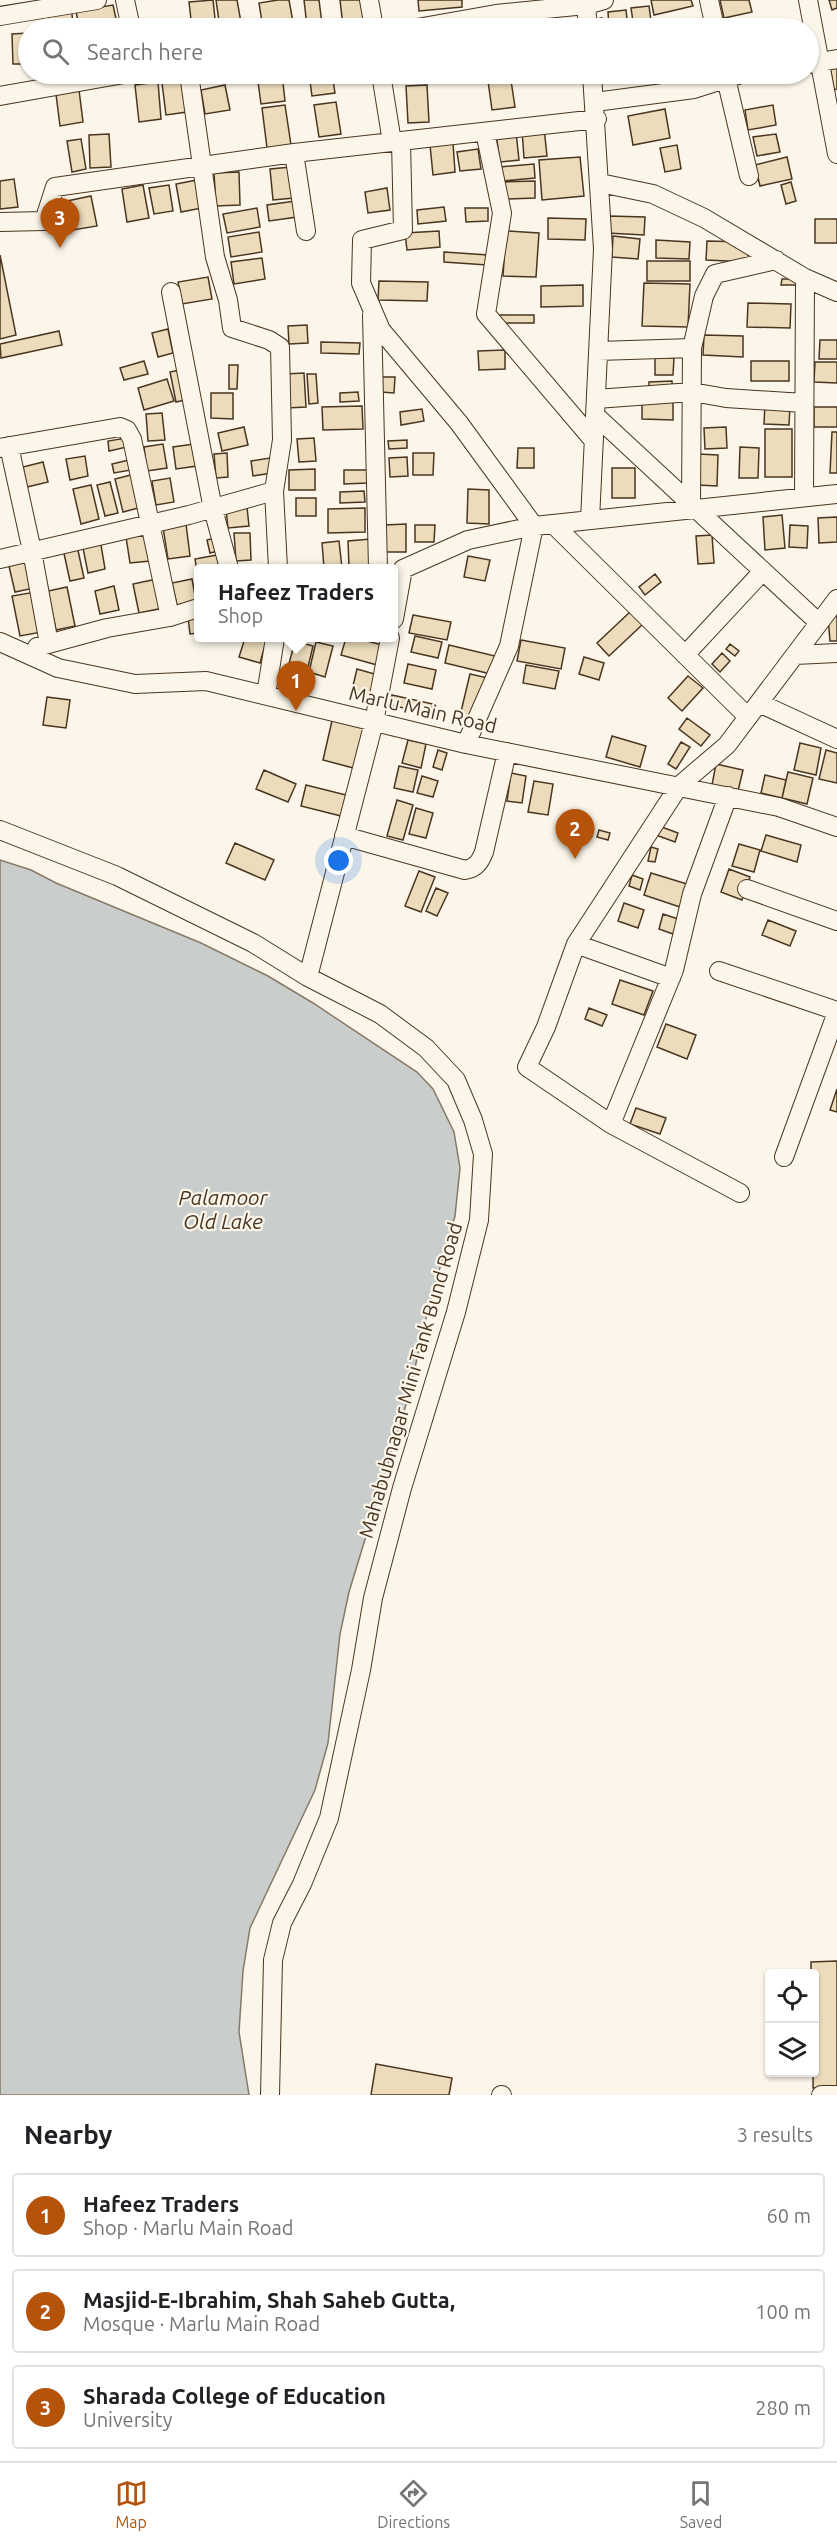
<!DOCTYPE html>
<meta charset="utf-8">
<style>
body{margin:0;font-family:Ubuntu,sans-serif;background:#f6f6f6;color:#202124}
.controls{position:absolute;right:18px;bottom:18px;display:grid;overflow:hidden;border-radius:6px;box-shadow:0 2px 4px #0004}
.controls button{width:54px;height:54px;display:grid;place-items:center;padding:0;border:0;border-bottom:2px solid #e0e0e0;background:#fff;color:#202124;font:30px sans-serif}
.you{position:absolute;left:339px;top:861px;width:21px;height:21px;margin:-15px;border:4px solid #fff;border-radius:50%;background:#1a73e8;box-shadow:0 0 0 9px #1a73e833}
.badge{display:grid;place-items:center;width:39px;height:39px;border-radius:50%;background:#b45309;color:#fff;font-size:20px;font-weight:700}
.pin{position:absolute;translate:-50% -50px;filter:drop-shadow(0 2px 3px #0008)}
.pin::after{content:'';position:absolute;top:32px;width:21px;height:18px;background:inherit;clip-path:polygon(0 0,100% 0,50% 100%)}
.popup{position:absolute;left:194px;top:564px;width:204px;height:78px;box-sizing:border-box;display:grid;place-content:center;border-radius:6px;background:#fff;filter:drop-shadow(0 2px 4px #0005);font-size:20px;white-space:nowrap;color:#757577}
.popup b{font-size:22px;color:#202124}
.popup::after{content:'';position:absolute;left:50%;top:100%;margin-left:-12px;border:12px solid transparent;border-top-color:#fff}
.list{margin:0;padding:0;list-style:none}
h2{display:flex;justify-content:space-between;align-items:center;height:78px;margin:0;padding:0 24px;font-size:26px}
h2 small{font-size:20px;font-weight:400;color:#757577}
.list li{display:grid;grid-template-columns:39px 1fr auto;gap:18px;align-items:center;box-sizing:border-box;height:84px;margin:0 12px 12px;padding:0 12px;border:2px solid #e0e0e0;border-radius:6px}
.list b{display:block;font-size:22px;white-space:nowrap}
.list p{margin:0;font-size:20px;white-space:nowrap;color:#757577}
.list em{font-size:20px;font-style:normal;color:#757577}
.icon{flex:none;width:33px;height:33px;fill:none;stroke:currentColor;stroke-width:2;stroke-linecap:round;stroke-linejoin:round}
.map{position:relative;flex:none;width:837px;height:2095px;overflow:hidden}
.search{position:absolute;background:#fff;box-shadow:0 2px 4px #0004;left:18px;right:18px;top:18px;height:66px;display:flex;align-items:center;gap:15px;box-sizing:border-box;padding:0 21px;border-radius:33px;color:#757577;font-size:22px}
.sheet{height:366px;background:#fff}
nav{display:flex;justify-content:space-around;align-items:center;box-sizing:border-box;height:84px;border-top:2px solid #e0e0e0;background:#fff;font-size:16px;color:#757577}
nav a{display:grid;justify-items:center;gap:3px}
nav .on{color:#b45309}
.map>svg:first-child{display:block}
</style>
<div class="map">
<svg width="837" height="2095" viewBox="0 0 837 2095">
<rect width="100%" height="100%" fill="#fbf6e9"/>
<path fill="#c9cecd" stroke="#887966" stroke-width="1.5" d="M0 860 31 870 56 883 201 943 268 976 313 1003 417 1072 433 1089 454 1132 460 1168 455 1216 428 1309 409 1395 349 1592 340 1634 328 1743 315 1790 250 1928 243 1971 239 2032 249 2095H0Z"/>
<path fill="#ecdcbc" stroke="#4a3520" stroke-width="1.5" d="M213 0 216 28H192L189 2Z
M216 0H237L242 28H220Z
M278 0H289L294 28H263L259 3Z
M304 0H319L322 24 307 26Z
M340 0H362L365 24 343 26Z
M418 0H462V7L419 11Z
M651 0H691L693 6 654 15Z
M720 0H749L752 12 724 18Z
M829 0H837V8L832 10Z
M113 5 118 28H79L76 11Z
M649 6 652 28H634L631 8Z
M626 10 628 28H609L608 12Z
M72 13 73 28H49L48 15Z
M602 18 604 28H585L583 22Z
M755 20 757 28H731L730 26Z
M28 33V64H13L12 34Z
M837 65V89L834 90 830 66Z
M257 74H282L285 101 261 104Z
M309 74H332L335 93 312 96Z
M487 74H510L515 107 492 110Z
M183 80 187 112 166 115 162 83Z
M158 82 161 119 139 122 135 85Z
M225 85 230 110 205 114 201 90Z
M427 85 429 122 408 123 406 86Z
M79 90 83 122 60 126 56 94Z
M336 102 341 134 319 137 314 105Z
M285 105 291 145 267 148 262 108Z
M773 105 776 125 748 130 745 110Z
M665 109 670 138 633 145 628 116Z
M544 128 547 156 524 158 522 130Z
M516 132 519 160 500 162 496 134Z
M109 134 111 167 90 168 89 135Z
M776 134 780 152 757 156 753 137Z
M81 139 86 169 72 172 67 141Z
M453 143 455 172 433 175 430 145Z
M677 145 681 169 665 172 660 148Z
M478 149 481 169 460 171 457 152Z
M580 157 584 196 542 200 539 160Z
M787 157 792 179 760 186 755 165Z
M534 164 535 178 501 181 500 167Z
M291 167 294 198 273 200 270 169Z
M239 172 240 205 216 206 214 173Z
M14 179 18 207 0 209V181Z
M197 180 202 208 181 212 176 184Z
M535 181V198L505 199 504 182Z
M791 182 796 201 786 204 781 185Z
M143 185 149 218 127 222 122 189Z
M169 185 173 211 154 214 149 188Z
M387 188 390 210 368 213 365 192Z
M91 196 97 226 67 231 62 202Z
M295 201 297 217 269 221 267 205Z
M444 207 446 221 418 224 417 210Z
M257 208 260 227 227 233 223 214Z
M465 208H488V221L466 222Z
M608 216 645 217 644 235 607 233Z
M548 218 586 219 585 240 548 239Z
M815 219H837V243H815Z
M439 231 440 247 407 250 405 233Z
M506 231 539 233 536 277 503 276Z
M259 232 262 252 231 257 228 237Z
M613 236 640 239 638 259 612 257Z
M656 240 690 242 689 259 656 258Z
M707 241 748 242V262L706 260Z
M444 252 488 255 487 265 444 262Z
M0 255 16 335 0 339Z
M262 258 265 279 234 284 231 262Z
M647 261H690V281H647Z
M208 277 212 299 182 304 178 282Z
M782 279H796V285H781Z
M379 281 428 282 427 301 378 300Z
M644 283 690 284 688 327 642 326Z
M583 285V306L541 307V286Z
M748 303 791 304 790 328 747 327Z
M496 315H534V323H496Z
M307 325 308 343 289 344 288 326Z
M168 329 173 353 158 357 152 333Z
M59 331 62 345 1 358 0 344Z
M704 335 743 336V357L703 355Z
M820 340H837V359H819Z
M321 342 360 343 359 354 321 353Z
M505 350V369L479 370 478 351Z
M655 357 674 358 673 375H655Z
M144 361 148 374 124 380 120 368Z
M751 361H789V381H751Z
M815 362H837V383L814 382Z
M229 365H238L237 389H229Z
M180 370 185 400 176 402 170 372Z
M304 373 306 407 286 408 285 374Z
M307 374H316L318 403 309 404Z
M382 377H395L394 393 381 392Z
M167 379 174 401 144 410 138 388Z
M672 381 673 394 649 395V382Z
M358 392 359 401 340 402V393Z
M211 393H233V419L211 418Z
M642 401H673V420L642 419Z
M765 404 790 405 789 425 764 424Z
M362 406 363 429 323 430 322 407Z
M814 407H837V427H814Z
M422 409 424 421 401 425 400 412Z
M162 413 165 440 148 441 146 414Z
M244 427 248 445 222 451 218 433Z
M726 427 727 448 705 449 704 428Z
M765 429H792V477H765Z
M832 432H837V473H830Z
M126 438 127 447 109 451 108 441Z
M314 438 316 461 299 462 297 439Z
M407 440V448L389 449 388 441Z
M163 444 167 468 147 471 144 447Z
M194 444 197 466 176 469 173 447Z
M740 447 759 448 758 478H739Z
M518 448H534V468H517Z
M227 453 228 477 216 478 214 454Z
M413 453H434L433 475H413Z
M698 454 718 455 717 486 697 485Z
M85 456 88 476 70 480 66 459Z
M407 457 408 476 390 477 389 458Z
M270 458 272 473 253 476 251 461Z
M129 460 131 470 114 473 112 464Z
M43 462 48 482 27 487 23 467Z
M612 468H635V498H612Z
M315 469V490H289V470Z
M344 470H367L368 483 344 484Z
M135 474 142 507 123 512 115 479Z
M170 478 174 502 156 505 152 481Z
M110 482 118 513 105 516 97 485Z
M91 485 99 519 81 524 73 489Z
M468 489 489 490V524L467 523Z
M364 491 365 502 340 503V492Z
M296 498H316V516H296Z
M247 507 249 526 228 528 226 509Z
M365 508V532L328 533V509Z
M782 515 785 548 765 550 763 517Z
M837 517V542L819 543 818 518Z
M186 524 190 556 168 559 163 527Z
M406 524V552H385V525Z
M415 525H435L434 542H415Z
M790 525 808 526 807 548 789 547Z
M234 533H250L251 560 236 561Z
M147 534 150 561 130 563 126 537Z
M712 535 714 563 698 564 696 536Z
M215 538 218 551 210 553 207 540Z
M100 539 105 569 88 573 82 543Z
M371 539 373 566 349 567 348 541Z
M339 541 342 568H324L322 543Z
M77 546 84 578 70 581 63 549Z
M217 555 219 568H198V578L195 559Z
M468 556 490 560 485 581 464 577Z
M28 558 34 588 15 592 8 562Z
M655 574 661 582 645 595 639 587Z
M157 579 163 608 139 613 133 584Z
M192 579 196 601 177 605 172 583Z
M114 586 119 610 100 614 95 591Z
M67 587 75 626 56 630 48 591Z
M35 592 42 632 20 636 12 596Z
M631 611 643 624 609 656 597 643Z
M413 615 451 622 447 640 409 633Z
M198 616V633L190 634 188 617Z
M837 616V641H830L828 617Z
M415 636 442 642 438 658 411 652Z
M245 638H267L260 663 239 657Z
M346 638H356L382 645 377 665 341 655Z
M521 640 565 648 561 669 517 661Z
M295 641 313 646 304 684 285 679Z
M316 642 333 646 325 677 309 672Z
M730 644 739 651 735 656 726 649Z
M449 645 495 656 491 674 445 663Z
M722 653 730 661 720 672 712 664Z
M584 657 604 663 599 680 579 674Z
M408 664 436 670 432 689 404 683Z
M526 665 559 671 555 689 523 683Z
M357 669 378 675 371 700 351 694Z
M470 674 488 678 477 724 459 720Z
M688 676 703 688 682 711 668 698Z
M392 695 433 704 431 714 390 705Z
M47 697 70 700 66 728 43 725Z
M334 712 373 722 361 770 323 760Z
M687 718 710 735 701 746 679 729Z
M612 736 646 746 640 767 606 757Z
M408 740 426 744 421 768 402 763Z
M681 742 690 747 676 769 668 764Z
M800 743 821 748 816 775 794 770Z
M438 750 447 753 442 770 433 767Z
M826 750 837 753V783L819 779Z
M716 764 743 770 738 791 712 785Z
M399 766 418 770 413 792 394 788Z
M264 770 296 784 288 802 256 789Z
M788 772 813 778 807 804 782 798Z
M511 773 526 776 522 803 507 801Z
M765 775 786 780 782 798 761 793Z
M422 776 438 781 433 797 417 793Z
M534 781 553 784 548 815 528 812Z
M306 785 354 797 349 818 301 806Z
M397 800 413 805 403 840 387 836Z
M416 808 433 813 426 838 409 834Z
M659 826 678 833 675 842 656 835Z
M599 830 610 833 608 840 597 837Z
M766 835 801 845 797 862 761 851Z
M235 843 274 860 265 880 226 863Z
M739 844 760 850 754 872 732 866Z
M651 847 658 849 655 862 648 861Z
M729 869 750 877 742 900 721 892Z
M419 871 435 877 421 912 405 906Z
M651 873 687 884 680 907 644 895Z
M632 875 643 879 640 890 629 886Z
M436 888 448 893 437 916 426 911Z
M624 903 644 910 638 928 618 921Z
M663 914 678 919 673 934 659 929Z
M768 920 796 931 790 946 762 935Z
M620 980 653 991 644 1015 612 1004Z
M589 1008 607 1015 602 1026 585 1019Z
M666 1024 696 1035 687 1059 657 1047Z
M837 1089V1112L830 1110Z
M636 1108 666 1118 660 1134 630 1124Z
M837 1961V2088H813L814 1974H811V1962Z
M376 2064 452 2078 449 2095H371Z"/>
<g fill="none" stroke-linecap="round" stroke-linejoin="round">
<g stroke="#4a3520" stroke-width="20">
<path id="minor" d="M125 0 131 28
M369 0 374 28
M585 0 586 5 604 0
M709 0 715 28
M808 0 837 154
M0 16 97 0
M417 28 496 14 586 5 588 28
M808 64 837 59
M381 74 392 142
M725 74 749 176
M0 96 124 74
M595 102 694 89 741 74
M485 132 502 213 486 314 594 441
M294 153 306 231
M600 183 653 194 704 218 805 278 804 497
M0 222 44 221 55 187 294 153 597 119
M805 278 837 292
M171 292 213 509 229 568
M372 315 378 568
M598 351 692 348 704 296 715 274 776 260
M596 399 692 392 726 398 804 403
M595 415 819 623
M9 446 32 551 49 644
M0 448 120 427 127 430 132 439 170 617 198 608
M274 491 278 568
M691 504 692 348
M590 520 603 249 592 74
M553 524 748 717
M0 559 189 515 274 491 282 440 280 347 269 340 232 328 228 300 215 257 189 74
M394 619 403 569 468 540 534 526 459 423 381 330 361 283 362 240 403 230 401 141
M0 642 58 668 135 684 206 681 466 744 779 807 837 827
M37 647 107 628 170 617
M685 655 763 571
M795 655 837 653
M266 695 275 638
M759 703 837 739
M466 744 509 646 534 526 837 494
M0 830 117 876 253 943 308 977 380 1014 426 1048 456 1080 473 1120 483 1154 479 1220 456 1312 402 1488 373 1598 361 1670 329 1818 302 1884 282 1923 273 1960 270 2095
M344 836 465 870C476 868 480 862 484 852L507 752
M747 889 837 921
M576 944 671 978
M719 971 837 1011
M308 977 374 722 390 638
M611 1124 674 970 692 894 728 796
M784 1157 837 1012
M740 1193 611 1124 527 1067 546 1027 576 944 679 786 727 745 837 599
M501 2095H502
M821 2095H837"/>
</g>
<use href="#minor" stroke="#fbf6e9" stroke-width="18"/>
</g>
<g text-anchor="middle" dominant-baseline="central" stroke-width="4.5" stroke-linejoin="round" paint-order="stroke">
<g font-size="20" fill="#4a3520" stroke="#fbf6e9">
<text transform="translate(423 709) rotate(13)">Marlu Main Road</text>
<text transform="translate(410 1380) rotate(-74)">Mahabubnagar Mini Tank Bund Road</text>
</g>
<g font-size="21" font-style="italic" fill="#4a3520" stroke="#fbf6e9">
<text x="223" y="1197">Palamoor<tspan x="223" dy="24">Old Lake</tspan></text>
</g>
</g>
</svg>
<div class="controls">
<button><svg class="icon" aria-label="locate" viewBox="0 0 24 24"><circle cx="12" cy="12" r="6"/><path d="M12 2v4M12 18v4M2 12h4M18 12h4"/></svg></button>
<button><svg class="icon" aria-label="layers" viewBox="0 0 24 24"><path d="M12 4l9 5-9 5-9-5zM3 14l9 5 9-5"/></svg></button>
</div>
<div class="you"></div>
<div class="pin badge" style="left:296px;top:711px">1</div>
<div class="popup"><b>Hafeez Traders</b>Shop</div>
<div class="pin badge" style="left:575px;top:859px">2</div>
<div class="pin badge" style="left:60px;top:248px">3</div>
<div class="search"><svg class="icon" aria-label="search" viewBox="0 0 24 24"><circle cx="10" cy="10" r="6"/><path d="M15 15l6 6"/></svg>Search here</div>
</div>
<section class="sheet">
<h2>Nearby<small>3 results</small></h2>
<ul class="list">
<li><span class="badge">1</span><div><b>Hafeez Traders</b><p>Shop · Marlu Main Road</p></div><em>60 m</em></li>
<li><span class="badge">2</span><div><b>Masjid-E-Ibrahim, Shah Saheb Gutta,</b><p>Mosque · Marlu Main Road</p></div><em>100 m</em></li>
<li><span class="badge">3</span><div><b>Sharada College of Education</b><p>University</p></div><em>280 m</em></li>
</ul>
</section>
<nav>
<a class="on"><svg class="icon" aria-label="map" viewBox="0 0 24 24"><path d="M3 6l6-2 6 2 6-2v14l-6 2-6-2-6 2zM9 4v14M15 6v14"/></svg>Map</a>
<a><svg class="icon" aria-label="directions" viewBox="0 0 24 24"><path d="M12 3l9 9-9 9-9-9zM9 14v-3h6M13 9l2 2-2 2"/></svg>Directions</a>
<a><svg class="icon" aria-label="saved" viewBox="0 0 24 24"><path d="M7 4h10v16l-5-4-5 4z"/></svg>Saved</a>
</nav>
